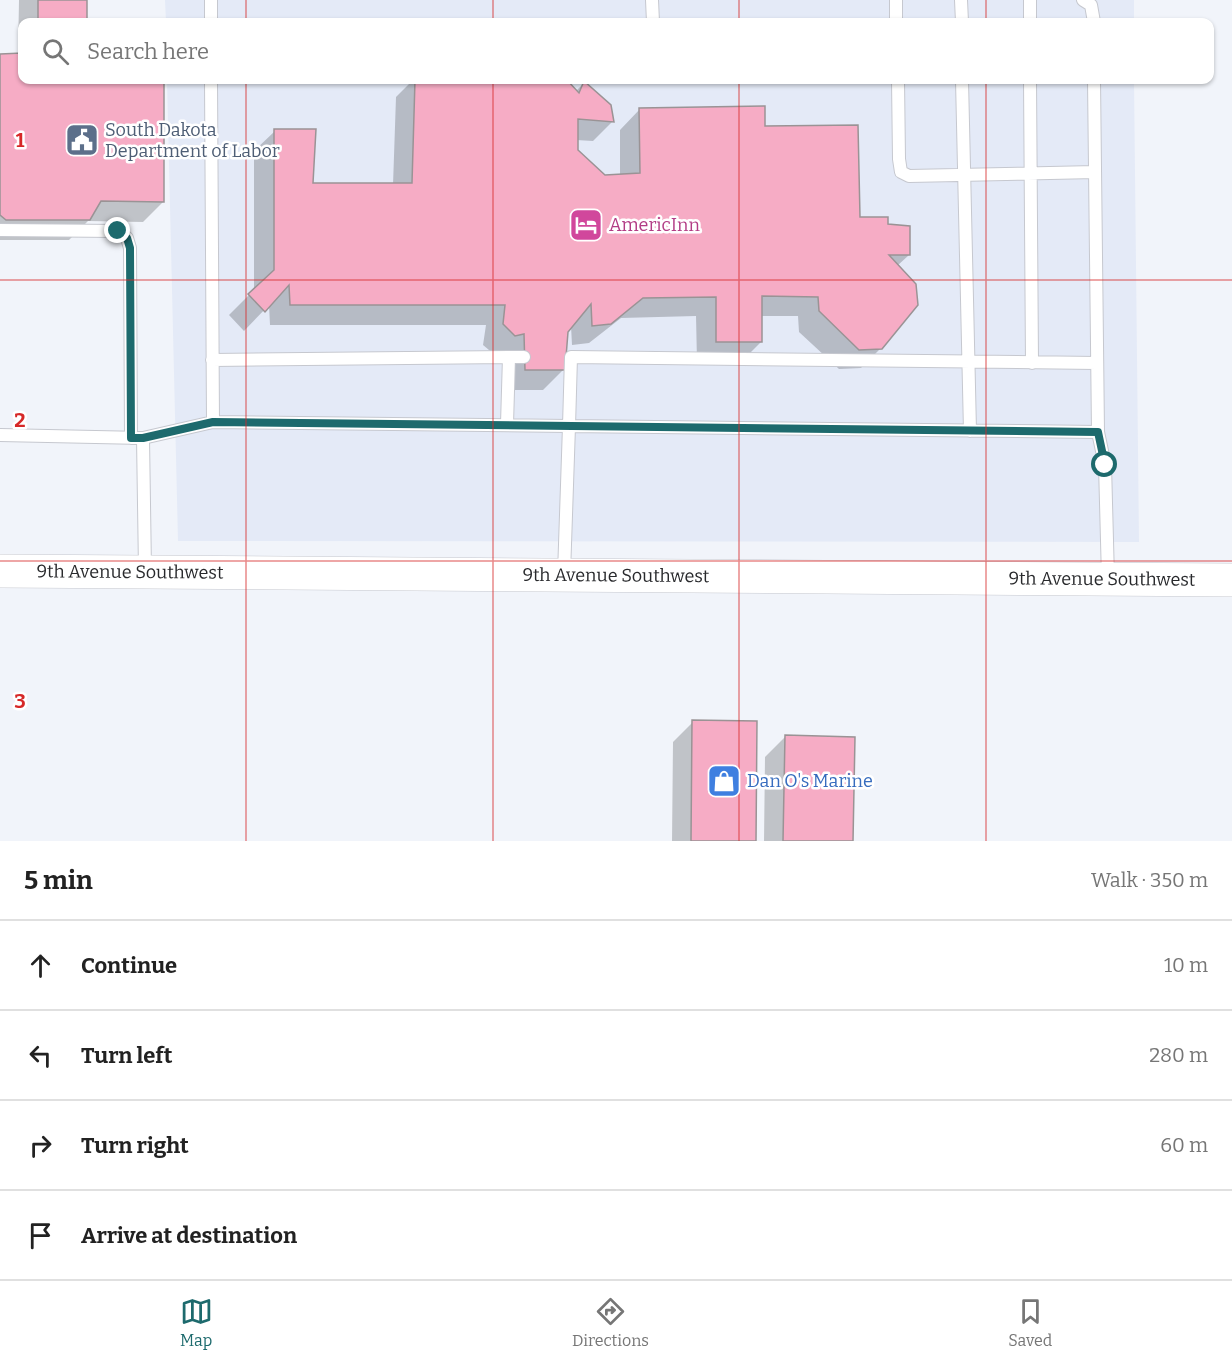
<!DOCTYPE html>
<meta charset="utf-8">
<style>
body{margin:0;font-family:Bitter,serif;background:#f6f6f6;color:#222}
.stop{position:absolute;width:18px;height:18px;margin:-14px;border:4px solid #1d6a6d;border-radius:50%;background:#fff}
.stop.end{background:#1d6a6d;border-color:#fff;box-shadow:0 2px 6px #0008}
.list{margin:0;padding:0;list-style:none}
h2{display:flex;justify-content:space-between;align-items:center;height:78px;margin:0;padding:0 24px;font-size:26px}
h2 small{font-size:20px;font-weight:400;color:#767676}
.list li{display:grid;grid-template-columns:39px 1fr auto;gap:18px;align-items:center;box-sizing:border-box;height:90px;padding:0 24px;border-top:2px solid #e0e0e0}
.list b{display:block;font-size:22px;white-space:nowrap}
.list em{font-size:20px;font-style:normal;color:#767676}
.icon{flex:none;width:33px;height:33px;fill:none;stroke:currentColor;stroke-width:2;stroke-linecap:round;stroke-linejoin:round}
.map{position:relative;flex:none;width:1232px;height:841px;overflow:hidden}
.search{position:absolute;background:#fff;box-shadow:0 2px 4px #0004;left:18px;right:18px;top:18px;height:66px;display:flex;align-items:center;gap:15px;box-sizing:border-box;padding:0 21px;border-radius:12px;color:#767676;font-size:22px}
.sheet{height:438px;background:#fff}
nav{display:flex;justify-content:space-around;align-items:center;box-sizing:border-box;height:84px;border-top:2px solid #e0e0e0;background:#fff;font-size:16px;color:#767676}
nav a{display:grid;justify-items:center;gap:3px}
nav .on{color:#1d6a6d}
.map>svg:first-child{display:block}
</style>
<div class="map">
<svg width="1232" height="841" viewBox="0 0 1232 841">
<rect width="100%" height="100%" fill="#f1f4fa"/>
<path fill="#e4eaf7" d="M165 0H1134V22H166Z
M167 80H1134L1139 542 178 541Z"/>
<path fill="#0003" d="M19 0H86V22H22V80H163V202L143 222 88 221 69 240H0V55H18Z
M413 80H565L576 91 584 83 613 121 593 141 576 140V151L605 177 620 176V130L640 109 764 127 858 218 886 226 909 255 897 266 881 348 861 368 839 369 799 332 798 316H760L761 342 741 362H697L696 316 621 318 589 343 572 345 571 326 566 332 563 370 543 390H505L504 353 495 355 483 345 486 325H270L269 305 244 331 229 315 254 290V151L275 131 312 184 393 185 396 97Z
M693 722 755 841H672L673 742Z
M785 737 851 841H764L765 757Z"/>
<path fill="#f6acc5" stroke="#9a9395" stroke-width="1.5" d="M38 0H87V22H38Z
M22 53V80H164V202L101 201 90 220H6L0 215V54Z
M415 80H567L579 93 584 81 611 105 614 122 578 119V150L605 175 640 173 639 108 765 106V126L858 125 860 217H888V224L910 226V255H889L916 284 918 305 882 349 859 350 819 311 818 297 762 296V342H716V297L643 298 611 324 592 326 591 304 568 332 565 370H525L524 334 515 336 503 324 505 305H290L289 285 265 312 248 294 274 270V129H316L313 183H412Z
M692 720 757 721 756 841H691Z
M785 735 855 737 853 841H783Z"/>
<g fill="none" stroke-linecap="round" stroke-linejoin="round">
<g stroke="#c6c8cf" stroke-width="14">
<path id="lane" d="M211 0V22
M652 0 653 22
M896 0V22
M961 0 962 22
M1030 0V22
M1083 0 1091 5 1094 22
M211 80 213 422
M898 80 899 159 901 172 909 176 1095 172
M962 80 970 431
M1030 80 1032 363
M1094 80 1098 432
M0 230 118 231 127 238 130 248 131 438
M509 357H524
M212 360 509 357 507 424
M1097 363 571 357 569 426 1098 432 1105 465 1108 578
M0 435 143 438 145 570
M143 438 213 422 569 426 564 574"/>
</g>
<g stroke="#c6c8cf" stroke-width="34">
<g id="primary">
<path id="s1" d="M0 571 1232 580"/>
</g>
</g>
<use href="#lane" stroke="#fff" stroke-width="12"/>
<use href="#primary" stroke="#fff" stroke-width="33"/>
</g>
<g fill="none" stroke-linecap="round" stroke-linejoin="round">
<path stroke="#1d6a6d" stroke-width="8" d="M118 231 127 238 130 248 131 438H143L213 422 1098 432 1105 465"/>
</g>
<path fill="none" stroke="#d62828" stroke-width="1.5" stroke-opacity="0.55" d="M246 0V22M493 0V22M739 0V22M986 0V22M246 80V841M493 80V841M739 80V841M986 80V841M0 280H1232M0 561H1232"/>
<defs>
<g id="civic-square" transform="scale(1.725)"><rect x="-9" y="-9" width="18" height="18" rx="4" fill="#5c6f8a" stroke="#fff"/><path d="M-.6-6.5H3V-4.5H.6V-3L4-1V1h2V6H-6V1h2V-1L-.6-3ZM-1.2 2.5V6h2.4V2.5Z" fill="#fff"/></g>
<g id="hotel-square" transform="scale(1.725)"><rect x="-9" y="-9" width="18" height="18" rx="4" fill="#d1479c" stroke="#fff"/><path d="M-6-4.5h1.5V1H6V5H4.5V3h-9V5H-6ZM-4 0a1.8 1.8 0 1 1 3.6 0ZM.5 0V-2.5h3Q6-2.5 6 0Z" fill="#fff"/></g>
<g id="shop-square" transform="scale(1.725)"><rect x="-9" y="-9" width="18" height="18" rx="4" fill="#3f7fe0" stroke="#fff"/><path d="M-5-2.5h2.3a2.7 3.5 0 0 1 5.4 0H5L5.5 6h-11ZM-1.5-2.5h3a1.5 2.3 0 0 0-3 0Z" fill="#fff"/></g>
</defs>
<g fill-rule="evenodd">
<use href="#civic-square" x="82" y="140"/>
<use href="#hotel-square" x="586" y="225"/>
<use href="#shop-square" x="724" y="781"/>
</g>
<g text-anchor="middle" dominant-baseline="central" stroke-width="5" stroke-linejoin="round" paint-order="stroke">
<g font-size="18" fill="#4e5e75" stroke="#fff" text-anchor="start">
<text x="105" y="130">South Dakota<tspan x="105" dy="21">Department of Labor</tspan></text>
</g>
<g font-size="18" fill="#b23c85" stroke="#fff" text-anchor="start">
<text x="609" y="225">AmericInn</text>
</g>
<g font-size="18" fill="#28292c" stroke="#fff">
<text stroke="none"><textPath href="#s1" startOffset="130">9th Avenue Southwest</textPath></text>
<text stroke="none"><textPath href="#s1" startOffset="616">9th Avenue Southwest</textPath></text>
<text stroke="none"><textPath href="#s1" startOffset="1102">9th Avenue Southwest</textPath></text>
</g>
<g font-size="18" fill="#366cbe" stroke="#fff" text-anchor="start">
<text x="747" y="781">Dan O's Marine</text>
</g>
</g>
<g font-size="20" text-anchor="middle" font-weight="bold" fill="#d62828" stroke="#fff" stroke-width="5" stroke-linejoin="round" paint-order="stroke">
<text x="20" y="147">1</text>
<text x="20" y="427">2</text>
<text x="20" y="708">3</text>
</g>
</svg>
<div class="stop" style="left:1105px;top:465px"></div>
<div class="stop end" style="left:118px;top:231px"></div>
<div class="search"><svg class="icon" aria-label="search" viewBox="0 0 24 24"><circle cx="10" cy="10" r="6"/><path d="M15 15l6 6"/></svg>Search here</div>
</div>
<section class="sheet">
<h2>5 min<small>Walk · 350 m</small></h2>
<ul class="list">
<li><svg class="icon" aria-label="ahead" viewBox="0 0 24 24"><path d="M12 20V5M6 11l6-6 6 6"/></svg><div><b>Continue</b></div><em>10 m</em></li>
<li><svg class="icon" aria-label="left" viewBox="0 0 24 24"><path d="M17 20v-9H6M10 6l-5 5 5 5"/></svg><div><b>Turn left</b></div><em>280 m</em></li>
<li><svg class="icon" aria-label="right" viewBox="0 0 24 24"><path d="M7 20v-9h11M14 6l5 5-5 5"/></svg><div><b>Turn right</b></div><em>60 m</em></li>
<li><svg class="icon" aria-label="arrive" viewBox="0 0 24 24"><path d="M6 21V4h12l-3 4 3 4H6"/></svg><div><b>Arrive at destination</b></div></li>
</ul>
</section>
<nav>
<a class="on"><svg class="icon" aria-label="map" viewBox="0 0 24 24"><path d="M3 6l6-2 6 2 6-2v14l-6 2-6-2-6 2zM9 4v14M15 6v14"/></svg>Map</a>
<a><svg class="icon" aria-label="directions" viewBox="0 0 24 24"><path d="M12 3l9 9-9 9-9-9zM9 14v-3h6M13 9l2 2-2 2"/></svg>Directions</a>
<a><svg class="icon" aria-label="saved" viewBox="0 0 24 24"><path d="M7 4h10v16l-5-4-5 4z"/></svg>Saved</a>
</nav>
